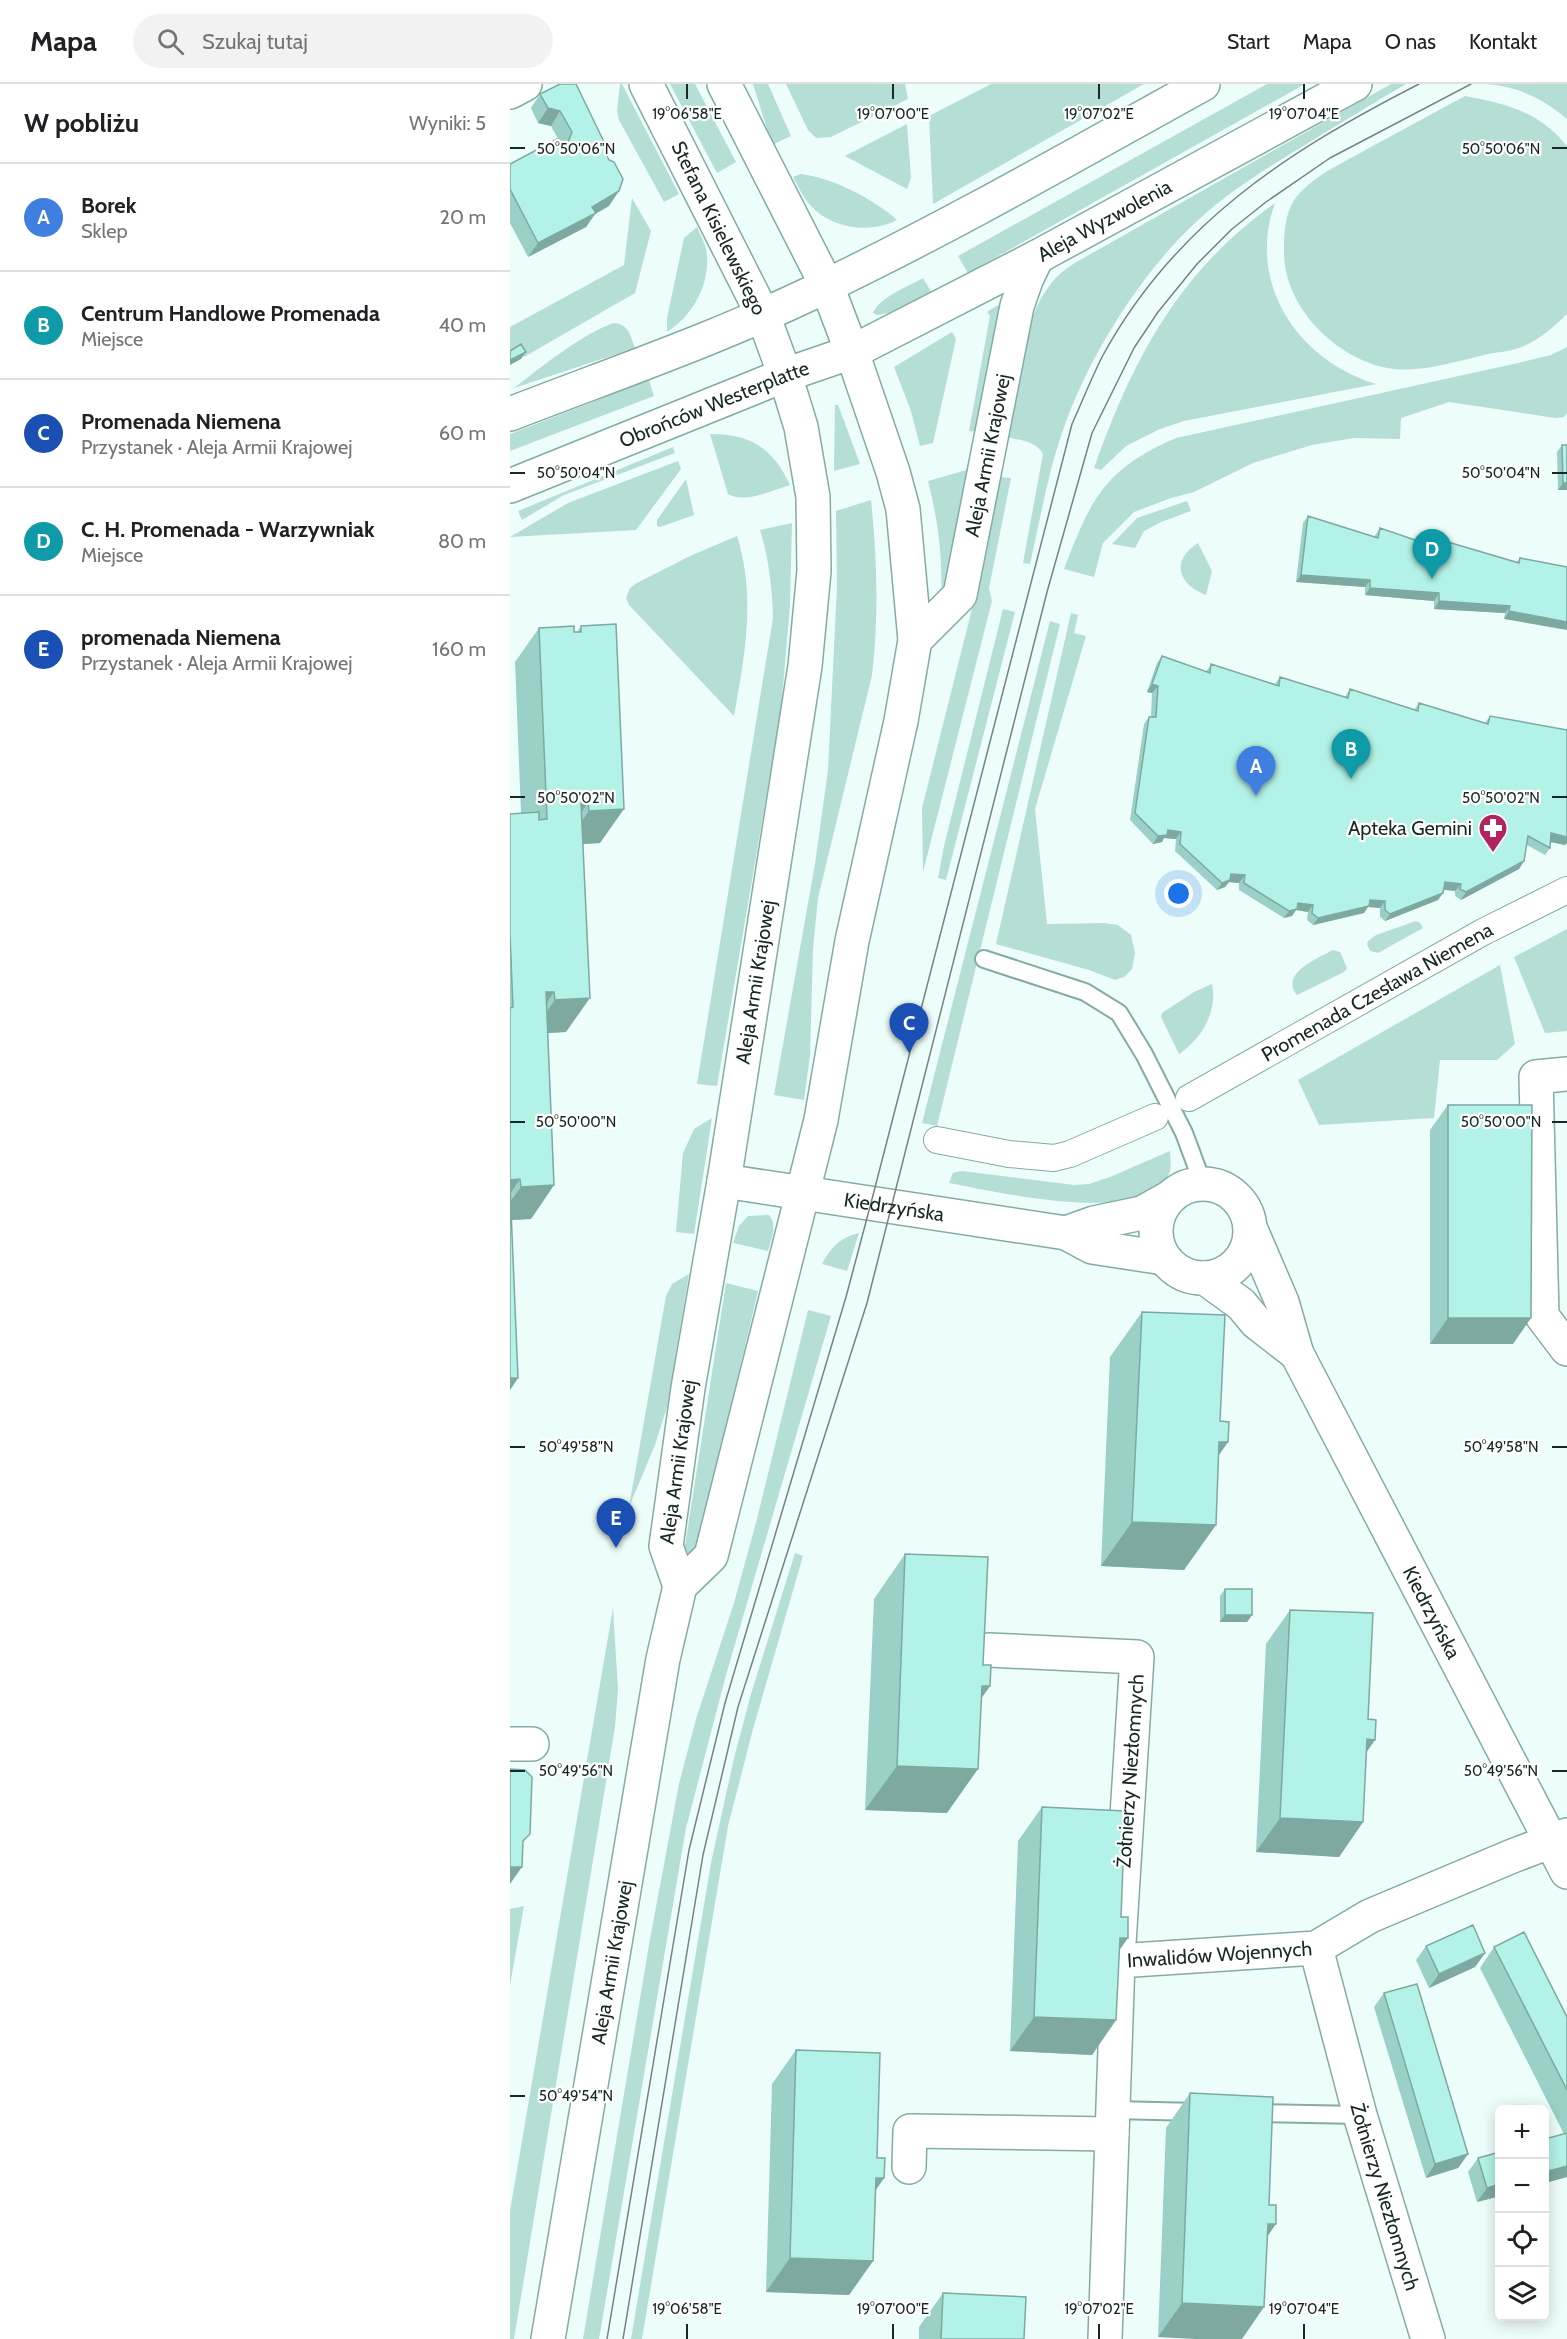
<!DOCTYPE html>
<html lang="pl">
<meta charset="utf-8">
<style>
body{margin:0;font-family:Cabin,sans-serif;background:#f2f2f2;color:#202124}
.controls{position:absolute;right:18px;bottom:18px;display:grid;overflow:hidden;border-radius:9px;box-shadow:0 3px 15px #0003}
.controls button{width:54px;height:54px;display:grid;place-items:center;padding:0;border:0;border-bottom:2px solid #e0e0e0;background:#fff;color:#202124;font:30px sans-serif}
.you{position:absolute;left:669px;top:810px;width:21px;height:21px;margin:-15px;border:4px solid #fff;border-radius:50%;background:#1a73e8;box-shadow:0 0 0 9px #1a73e833}
.badge{display:grid;place-items:center;width:39px;height:39px;border-radius:50%;background:#d93025;color:#fff;font-size:20px;font-weight:700}
.pin{position:absolute;translate:-50% -50px;filter:drop-shadow(0 2px 3px #0008)}
.pin::after{content:'';position:absolute;top:32px;width:21px;height:18px;background:inherit;clip-path:polygon(0 0,100% 0,50% 100%)}
.list{margin:0;padding:0;list-style:none}
h2{display:flex;justify-content:space-between;align-items:center;height:78px;margin:0;padding:0 24px;font-size:26px}
h2 small{font-size:20px;font-weight:400;color:#757577}
.list li{display:grid;grid-template-columns:39px 1fr auto;gap:18px;align-items:center;box-sizing:border-box;height:108px;padding:0 24px;border-top:2px solid #e0e0e0}
.list b{display:block;font-size:22px;white-space:nowrap}
.list p{margin:0;font-size:20px;white-space:nowrap;color:#757577}
.list em{font-size:20px;font-style:normal;color:#757577}
.icon{flex:none;width:33px;height:33px;fill:none;stroke:currentColor;stroke-width:2;stroke-linecap:round;stroke-linejoin:round}
.map{position:relative;flex:none;width:1057px;height:2255px;overflow:hidden}
header{display:flex;align-items:center;gap:36px;box-sizing:border-box;height:84px;padding:0 30px;background:#fff;border-bottom:2px solid #e0e0e0}
header strong{font-size:28px}
nav{display:flex;gap:33px;margin-inline-start:auto;font-size:21px}
.search{width:420px;height:54px;background:#f2f2f2;display:flex;align-items:center;gap:15px;box-sizing:border-box;padding:0 21px;border-radius:33px;color:#757577;font-size:22px}
main{display:flex}
aside{flex:1;background:#fff}
.map>svg:first-child{display:block}
</style>
<header>
<strong>Mapa</strong>
<div class="search"><svg class="icon" aria-label="search" viewBox="0 0 24 24"><circle cx="10" cy="10" r="6"/><path d="M15 15l6 6"/></svg>Szukaj tutaj</div>
<nav><a>Start</a><a>Mapa</a><a>O nas</a><a>Kontakt</a></nav>
</header>
<main>
<aside>
<h2>W pobliżu<small>Wyniki: 5</small></h2>
<ul class="list">
<li><span class="badge" style="background:#3f7fe0">A</span><div><b>Borek</b><p>Sklep</p></div><em>20 m</em></li>
<li><span class="badge" style="background:#0f9aa8">B</span><div><b>Centrum Handlowe Promenada</b><p>Miejsce</p></div><em>40 m</em></li>
<li><span class="badge" style="background:#1a4fb4">C</span><div><b>Promenada Niemena</b><p>Przystanek · Aleja Armii Krajowej</p></div><em>60 m</em></li>
<li><span class="badge" style="background:#0f9aa8">D</span><div><b>C. H. Promenada - Warzywniak</b><p>Miejsce</p></div><em>80 m</em></li>
<li><span class="badge" style="background:#1a4fb4">E</span><div><b>promenada Niemena</b><p>Przystanek · Aleja Armii Krajowej</p></div><em>160 m</em></li>
</ul>
</aside>
<div class="map">
<svg width="1057" height="2255" viewBox="0 0 1057 2255">
<rect width="100%" height="100%" fill="#edfdfa"/>
<path fill="#b5ded6" d="M110 0H112L169 110 154 118 109 36 107 27Z
M160 0H185L226 78 207 89Z
M243 0H258L281 52 262 61Z
M276 0H395L398 15 321 53 306 54 298 46Z
M481 0H634L423 120 419 32Z
M757 0H795L458 189 448 172Z
M881 0H896C865 18 834 37 803 56 762 81 720 106 685 139 632 188 582 268 557 335 539 382 531 432 520 480L513 479 533 370C526 357 509 356 496 353 506 303 510 235 544 196 555 183 572 175 586 167Z
M976 0H1057V35C1033 15 1007 2 976 0Z
M955 12C996 20 1029 27 1057 62V230C1045 242 1030 255 1014 262 1003 267 989 268 978 270 948 277 915 288 884 285 829 278 774 225 774 168 774 149 775 127 787 112 806 90 835 78 859 64 891 47 923 29 955 12Z
M397 40 401 94 397 105 335 72Z
M290 90C321 93 364 115 387 136 360 150 321 145 300 121 293 113 288 102 283 93Z
M122 114 141 147 125 209 14 273 8 263 0 267V243L114 181Z
M765 119C736 200 788 276 866 300L674 337 650 345 616 362 591 386 584 384C623 275 668 188 765 119Z
M187 143C190 150 194 158 196 165 202 197 184 231 157 248V234L174 154Z
M413 194 422 209 379 229 367 231 363 229C370 213 397 203 413 194Z
M488 221 490 224 467 348 459 347 480 232 477 228Z
M103 239C119 240 120 251 125 264L4 304C36 280 66 254 103 239Z
M442 248 446 255 423 359 410 362 401 327 384 283Z
M1057 263V329L1054 333 1045 334 939 318 891 334 890 355 844 354 802 361 743 379 684 408 661 414 624 428 593 459 584 493 554 485C581 415 594 385 666 354L1008 279 1041 271Z
M139 296 144 312 0 367V350Z
M325 321H328L330 326 350 380 324 387Z
M200 350C241 350 263 364 280 401 263 406 234 420 218 410Z
M163 363 165 369 54 411 12 436 8 427Z
M168 377 171 385 126 446 0 453 58 419Z
M460 385 436 514H431C433 475 428 435 418 397Z
M489 393 501 394 479 504 482 517 413 788 412 724 467 505Z
M176 395 184 431 150 443 147 442V436Z
M361 416C367 474 369 533 362 591L308 814 303 865 300 972 294 1016 264 1011 305 780 318 686 327 503 326 427Z
M677 417 681 427 651 438 634 447 625 464 602 460 627 434Z
M282 439 280 521 271 626 207 1002 187 1000 263 534C262 503 259 475 250 446Z
M227 452C246 512 235 571 224 632L119 521 116 514 120 504 127 499 180 472Z
M688 459 702 487 696 511C668 500 660 477 688 459Z
M493 525 505 528 436 796 428 794 434 762Z
M561 529 568 531 564 549 576 552 525 725 537 840 594 839 608 841 621 851 625 869 622 885 614 893 605 896 579 886 486 860Z
M540 537 550 540 427 1042 412 1039Z
M906 837 910 839 913 844 868 869 860 867 857 860 858 857 866 851Z
M1057 845V947L1035 949 1004 873Z
M823 866 830 868 837 884 834 888 787 911C769 889 809 874 823 866Z
M990 881 1005 960 987 976H930L924 1034 809 1041 788 996Z
M702 900C708 928 691 955 669 970L651 933 652 929 684 908Z
M202 1034 184 1150 166 1148 173 1069 184 1045Z
M660 1067C660 1074 662 1083 659 1090 637 1144 483 1107 439 1099L443 1089 452 1087 564 1101 579 1100 600 1093Z
M259 1131C268 1141 261 1155 258 1167L223 1159 229 1142 238 1132Z
M349 1149 337 1187 312 1180C321 1163 330 1154 349 1149Z
M179 1190 157 1323 145 1361 119 1423 156 1212 162 1200Z
M216 1199 248 1207 186 1470 174 1468Z
M298 1226 321 1232 216 1591 176 1744 89 2255H73L140 1855 169 1700 186 1635 224 1519 247 1435Z
M285 1469 293 1472 243 1645 218 1742 132 2255H121L201 1779 224 1674 241 1610Z
M103 1524 108 1605 105 1643 4 2255H0V2127Z
M14 1822 0 1901V1825Z"/>
<g fill="none" stroke-linecap="round" stroke-linejoin="round">
<g stroke="#83aca4" stroke-width="20">
<path id="service" d="M474 875 575 908 609 929 634 970 674 1049 693 1100
M603 2026 689 2028
M741 2029 850 2031"/>
</g>
<g stroke="#83aca4" stroke-width="28">
<g id="pedestrian">
<path id="s1" d="M679 1014 973 848 1057 806"/>
<path d="M427 1056 499 1070 544 1074 560 1070 645 1033"/>
</g>
</g>
<g stroke="#83aca4" stroke-width="36">
<g id="minor">
<path d="M0 8 15 0"/>
<path d="M1057 990 1026 993 1032 1232 1057 1265"/>
<path d="M479 1566 627 1573 608 1875"/>
<path d="M0 1660H22"/>
<path id="s2" d="M806 1864 850 2031 918 2255"/>
<path d="M399 2083 400 2047 602 2050"/>
<path id="s3" d="M595 2255 608 1877 806 1864 860 1832 1000 1773 1057 1751"/>
</g>
</g>
<g stroke="#83aca4" stroke-width="36">
<g id="tertiary">
<path id="s4" d="M214 1097 556 1149 582 1163 654 1174"/>
<circle cx="693" cy="1147" r="47"/>
<path id="s5" d="M741 1146 772 1218 787 1270 1057 1788"/>
<path d="M556 1149 584 1139 632 1129 659 1114"/>
<path d="M695 1194 731 1220 746 1238 787 1270"/>
</g>
</g>
<g stroke="#83aca4" stroke-width="36">
<g id="secondary">
<path d="M0 330C106 289 214 252 316 202 445 140 568 69 693 0"/>
<path id="s6" d="M0 402 275 291 342 268 527 173 845 0"/>
<path id="s7" d="M405 556 450 511 507 222 516 196 527 173"/>
<path d="M170 1502 201 1472 311 1036 342 857 391 637 405 556 393 425 383 388 342 268 317 202 214 0"/>
<path id="s8" d="M38 2255 153 1575 170 1502 156 1462 178 1304 214 1097 295 582 304 487 303 413 291 343 275 291 253 231 136 0"/>
</g>
</g>
<use href="#service" stroke="#fff" stroke-width="16"/>
<use href="#pedestrian" stroke="#fff" stroke-width="26"/>
<use href="#minor" stroke="#fff" stroke-width="33"/>
<use href="#tertiary" stroke="#fff" stroke-width="33"/>
<use href="#secondary" stroke="#fff" stroke-width="33"/>
<path stroke="#748482" stroke-width="1.5" d="M97 2255 179 1766 215 1619 336 1213 361 1119 562 340C572 318 581 295 592 273 664 140 778 67 909 0
M113 2255 193 1771 228 1623 357 1219 537 508 582 349 624 264 648 228 687 180 722 145 756 118 820 74 961 0"/>
</g>
<path fill="#9ad0c6" d="M30 10 95 68 99 122 85 130 76 143 18 173 0 139V80L52 63V62L41 42 28 39 21 24Z
M1052 361 1057 406H1048L1047 368Z
M798 432 864 453 870 444 932 466 938 458 1007 478 1010 474 1057 483 994 535 995 529 924 525V517L855 511V503L786 498 793 439Z
M71 542 90 759 73 760 56 948 38 949 44 1101 21 1135 1 1136 8 1294 0 1306V730L11 729 5 578 29 544 67 548Z
M652 572 696 588 701 580 765 600 770 593 835 613 840 605 904 626 909 619 975 639 980 632 1057 646V759L1055 761 1041 758 1040 764 1035 771 1017 761 1014 777 1009 785 951 816 945 812V807L934 806 933 809 928 816 875 837 870 833V824L858 823 854 829 803 841 797 836 798 828 786 826 782 832 774 834 729 806V799L719 798 715 803 707 806 665 767 666 755 654 754 652 758 643 760 620 736 634 640 639 633H641L642 609 637 608 647 579Z
M938 1021 1003 1260H920V1046Z
M632 1228 710 1337 718 1358 709 1371 674 1486 591 1482 600 1273Z
M395 1470 473 1581 480 1602 471 1614 437 1729 355 1726 364 1515Z
M715 1505 742 1531 737 1538H710V1512Z
M780 1526 858 1635 865 1656 857 1667 853 1738 829 1773 746 1768 756 1560Z
M532 1723 611 1833 618 1854 609 1865 606 1936 582 1971 500 1967 508 1757Z
M916 1862 975 1869 965 1883 919 1904 906 1876Z
M984 1863 1057 1933V2093L1035 2099 1054 2050 970 1884Z
M874 1909 958 2070 948 2084 916 2094 864 1923Z
M286 1966 367 2074 374 2094 366 2106 363 2177 339 2211 256 2208 262 2000Z
M680 2009 757 2152 648 2253 656 2044Z
M968 2074 990 2112 967 2118 958 2088Z
M433 2209 514 2255H409V2243Z"/>
<path fill="#7da9a1" d="M38 24 50 27 41 42 28 39Z
M109 107 99 122 85 130 76 143 18 173 28 159 82 123Z
M16 268 11 275 0 281V276Z
M1053 399H1057V406H1048Z
M791 491 860 496 855 503 786 498Z
M860 504 929 509 924 517 855 511Z
M929 517 1000 522 995 529 924 525Z
M999 527 1057 538V546L994 535Z
M642 600 648 602 642 609 637 608Z
M71 719H78L54 753Z
M114 725 90 759 55 761 79 727Z
M658 746 671 748 666 755 654 754 652 758 643 760 648 752Z
M1041 749 1057 753V759L1055 761 1036 757Z
M1014 777 1009 785 951 816 956 808Z
M721 790 735 791 729 799 719 798 715 803 707 806 712 799Z
M935 798 951 800 945 807 930 805Z
M933 809 928 816 875 837 880 830Z
M860 816 875 817 870 824 858 823 854 829 803 841 808 834Z
M788 819 803 821 798 828 786 826 782 832 774 834 779 827Z
M36 908H44L21 942Z
M80 914 56 948 21 950 45 916Z
M10 1095 0 1110V1096Z
M44 1101 21 1135 0 1136V1118L11 1103Z
M938 1234H1021L1003 1260H920Z
M0 1294H8L0 1306Z
M709 1358H718L686 1403Z
M622 1438 706 1441 674 1486 591 1482Z
M715 1531H742L737 1538H710Z
M472 1602H480L449 1646Z
M857 1655 865 1656 841 1690Z
M387 1682 468 1685 437 1729 355 1726Z
M770 1734 853 1738 829 1773 746 1768Z
M0 1783H12L0 1800Z
M610 1854H618L594 1888Z
M975 1869 965 1883 919 1904 929 1890Z
M524 1933 606 1936 582 1971 500 1967Z
M958 2070 948 2084 916 2094 925 2080Z
M1057 2082V2093L1035 2099V2088Z
M366 2094H374L350 2128Z
M990 2100V2112L967 2118 977 2104Z
M758 2140H766L742 2174Z
M280 2174 363 2177 339 2211 256 2208Z
M672 2219 754 2223 732 2255H686L648 2253Z"/>
<path fill="#b3f2e6" stroke="#7da9a1" stroke-width="1.5" d="M50 0H66L96 62 95 68 99 76 104 78 113 95 109 107 82 123 86 129 28 159 0 105V80L47 55 56 71 62 68 57 61 62 48 50 27 38 24 30 10Z
M11 260 16 268 0 276V267Z
M1052 361H1057V399H1053Z
M798 432 868 454 870 444 937 467 938 458 1009 479 1010 474 1057 483V538L999 527 1000 522 929 517V509L860 504V496L791 491Z
M106 540 114 725 79 727 78 719H71L80 914 45 916 44 908H36L44 1101 11 1103 10 1095 0 1096V924L3 923 0 851V730L29 728V736L37 735 29 544 64 542V548H71V542Z
M652 572 700 589 701 580 769 602 770 593 838 614 840 605 908 627 909 619 978 640 980 632 1057 646V753L1041 749 1040 764 1018 752 1014 777 956 808 950 805 951 800 935 798 933 809 880 830 875 826V817L860 816 859 822 808 834 802 829 803 821 788 819 787 825 779 827 734 799 735 791 721 790 720 796 712 799 670 760 671 748 658 746 657 751 648 752 625 729 639 633H646L648 602 642 600Z
M938 1021H1022L1021 1234H938Z
M0 1102 8 1294H0Z
M632 1228 715 1231 710 1337 719 1338 718 1358H709L706 1441 622 1438Z
M395 1470 478 1473 473 1581H481L480 1602H472L468 1685 387 1682Z
M715 1505H742V1531H715Z
M780 1526 863 1529 858 1635 866 1636 865 1656 857 1655 853 1738 770 1734Z
M0 1685 15 1686 22 1693 20 1750 13 1757 12 1783H0Z
M532 1723 615 1727 611 1833H618V1854H610L606 1936 524 1933Z
M963 1841 975 1869 929 1890 916 1862Z
M1014 1848 1057 1933V2006L984 1863Z
M907 1900 958 2070 925 2080 874 1909Z
M286 1966 370 1969 367 2074H375L374 2094H366L363 2177 280 2174Z
M680 2009 763 2013 759 2121H766V2140H758L754 2223 672 2219Z
M1057 2049V2082L1035 2088V2055Z
M990 2068V2100L977 2104 968 2074Z
M433 2209 516 2213 514 2255H431Z"/>
<path fill="none" stroke="#182826" stroke-width="2" d="M177 0V15M383 0V15M589 0V15M794 0V15M0 64H15M1042 64H1057M0 389H15M1042 389H1057M0 713H15M1042 713H1057M0 1038H15M1042 1038H1057M0 1363H15M1042 1363H1057M0 1687H15M1042 1687H1057M0 2012H15M177 2240V2255M383 2240V2255M589 2240V2255M794 2240V2255"/>
<defs>
<g id="pharmacy-pin" transform="scale(1.5)"><path d="M0 17L-7.5 6A9.5 9.5 0 1 1 7.5 6Z" fill="#b1245e" stroke="#fff"/><path d="M-2-6h4v4h4v4h-4v4h-4v-4h-4v-4h4Z" fill="#fff"/></g>
</defs>
<g fill-rule="evenodd">
<use href="#pharmacy-pin" x="983" y="744"/>
</g>
<g text-anchor="middle" dominant-baseline="central" stroke-width="4.5" stroke-linejoin="round" paint-order="stroke">
<g font-size="20" fill="#182826" stroke="#fff">
<text stroke="none"><textPath href="#s6" startOffset="652">Aleja Wyzwolenia</textPath></text>
<text transform="translate(209 144) rotate(64)">Stefana Kisielewskiego</text>
<text stroke="none"><textPath href="#s6" startOffset="220">Obrońców Westerplatte</textPath></text>
<text stroke="none"><textPath href="#s7" startOffset="206">Aleja Armii Krajowej</textPath></text>
<text stroke="none"><textPath href="#s8" startOffset="1378">Aleja Armii Krajowej</textPath></text>
<text stroke="none"><textPath href="#s1" startOffset="216">Promenada Czesława Niemena</textPath></text>
<text stroke="none"><textPath href="#s4" startOffset="172">Kiedrzyńska</textPath></text>
<text stroke="none"><textPath href="#s8" startOffset="892">Aleja Armii Krajowej</textPath></text>
<text stroke="none"><textPath href="#s5" startOffset="424">Kiedrzyńska</textPath></text>
<text transform="translate(620 1687) rotate(-86)">Żołnierzy Niezłomnych</text>
<text stroke="none"><textPath href="#s3" startOffset="480">Inwalidów Wojennych</textPath></text>
<text stroke="none"><textPath href="#s8" startOffset="382">Aleja Armii Krajowej</textPath></text>
<text stroke="none"><textPath href="#s2" startOffset="258">Żołnierzy Niezłomnych</textPath></text>
</g>
<g font-size="20" fill="#182826" stroke="#fff" text-anchor="end">
<text x="962" y="744">Apteka Gemini</text>
</g>
</g>
<g font-size="15" text-anchor="middle" fill="#182826" stroke="#fff" stroke-width="4.5" stroke-linejoin="round" paint-order="stroke">
<text x="177" y="35">19°06'58"E</text>
<text x="383" y="35">19°07'00"E</text>
<text x="589" y="35">19°07'02"E</text>
<text x="794" y="35">19°07'04"E</text>
<text x="66" y="70">50°50'06"N</text>
<text x="991" y="70">50°50'06"N</text>
<text x="66" y="394">50°50'04"N</text>
<text x="991" y="394">50°50'04"N</text>
<text x="66" y="719">50°50'02"N</text>
<text x="991" y="719">50°50'02"N</text>
<text x="66" y="1043">50°50'00"N</text>
<text x="991" y="1043">50°50'00"N</text>
<text x="66" y="1368">50°49'58"N</text>
<text x="991" y="1368">50°49'58"N</text>
<text x="66" y="1692">50°49'56"N</text>
<text x="991" y="1692">50°49'56"N</text>
<text x="66" y="2017">50°49'54"N</text>
<text x="177" y="2230">19°06'58"E</text>
<text x="383" y="2230">19°07'00"E</text>
<text x="589" y="2230">19°07'02"E</text>
<text x="794" y="2230">19°07'04"E</text>
</g>
</svg>
<div class="controls">
<button>+</button>
<button>−</button>
<button><svg class="icon" aria-label="locate" viewBox="0 0 24 24"><circle cx="12" cy="12" r="6"/><path d="M12 2v4M12 18v4M2 12h4M18 12h4"/></svg></button>
<button><svg class="icon" aria-label="layers" viewBox="0 0 24 24"><path d="M12 4l9 5-9 5-9-5zM3 14l9 5 9-5"/></svg></button>
</div>
<div class="you"></div>
<div class="pin badge" style="left:746px;top:712px;background:#3f7fe0">A</div>
<div class="pin badge" style="left:841px;top:695px;background:#0f9aa8">B</div>
<div class="pin badge" style="left:399px;top:969px;background:#1a4fb4">C</div>
<div class="pin badge" style="left:922px;top:495px;background:#0f9aa8">D</div>
<div class="pin badge" style="left:106px;top:1464px;background:#1a4fb4">E</div>
</div>
</main>
